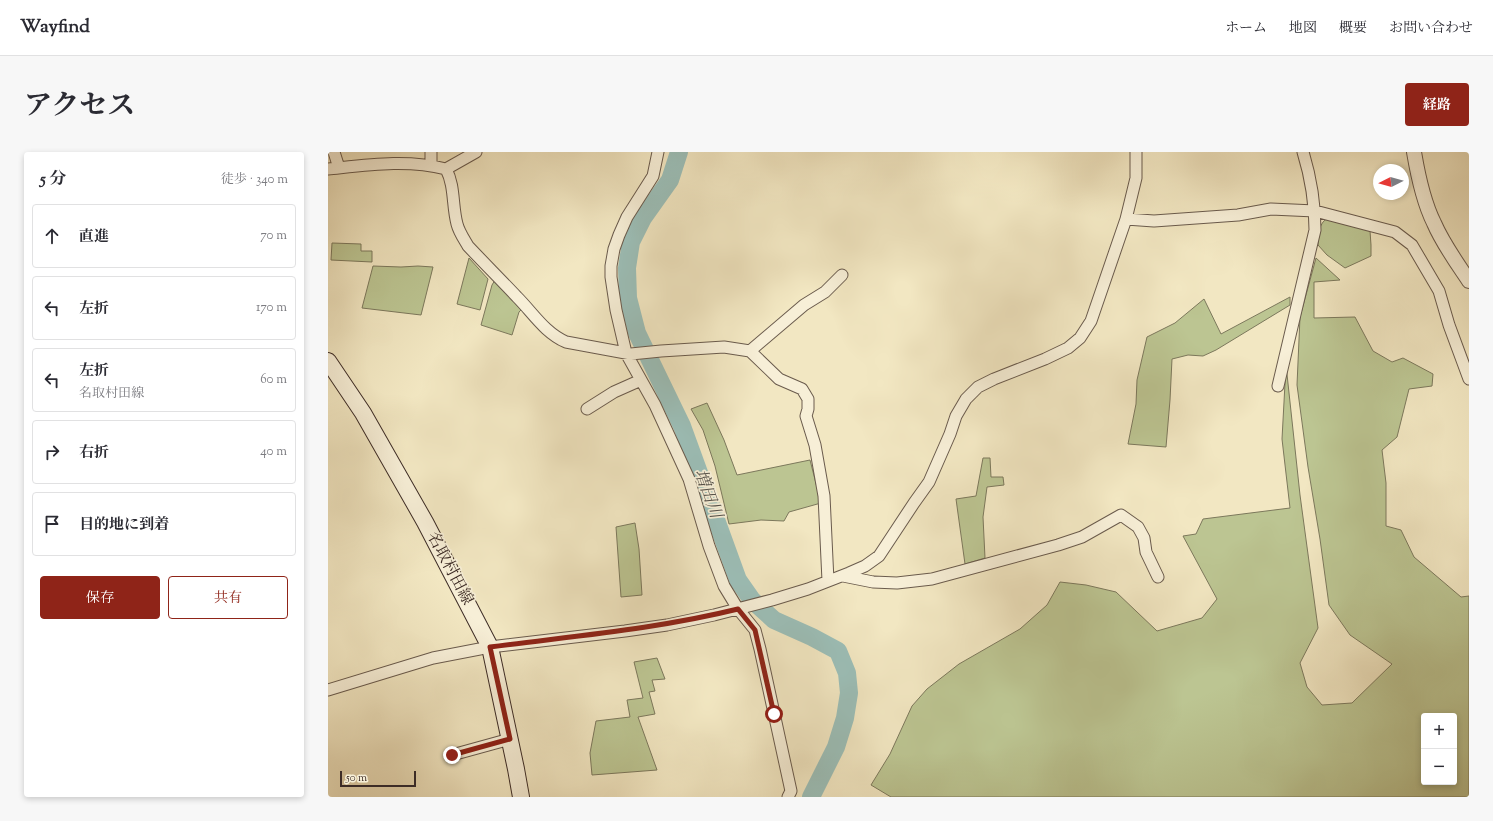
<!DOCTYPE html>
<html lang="ja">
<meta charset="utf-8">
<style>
body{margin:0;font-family:"Sorts Mill Goudy","Noto Serif JP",serif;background:#f7f7f7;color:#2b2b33}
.controls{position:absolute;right:12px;bottom:12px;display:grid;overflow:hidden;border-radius:4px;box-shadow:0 2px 6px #0003}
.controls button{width:36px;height:36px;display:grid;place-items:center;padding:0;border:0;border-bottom:1px solid #e1e1e2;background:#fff;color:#2b2b33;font:20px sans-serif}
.compass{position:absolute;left:1045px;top:12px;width:36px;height:36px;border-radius:50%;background:#fff;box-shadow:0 2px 6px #0003;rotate:264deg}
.scale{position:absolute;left:12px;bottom:10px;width:76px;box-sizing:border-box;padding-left:4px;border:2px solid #3d2c26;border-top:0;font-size:11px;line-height:14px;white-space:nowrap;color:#3d2c26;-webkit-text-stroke:3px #f7efd7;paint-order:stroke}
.stop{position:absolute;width:12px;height:12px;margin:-9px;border:3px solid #8f2418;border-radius:50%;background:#fff}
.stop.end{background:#8f2418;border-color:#fff;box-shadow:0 1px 4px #0008}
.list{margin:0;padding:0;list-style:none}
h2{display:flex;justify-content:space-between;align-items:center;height:52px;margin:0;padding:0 16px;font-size:17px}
h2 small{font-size:13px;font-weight:400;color:#7c7c81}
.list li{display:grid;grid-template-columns:26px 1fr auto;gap:12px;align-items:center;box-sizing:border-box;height:64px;margin:0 8px 8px;padding:0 8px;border:1px solid #e1e1e2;border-radius:4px}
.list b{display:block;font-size:15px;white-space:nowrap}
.list p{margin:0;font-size:13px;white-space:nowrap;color:#7c7c81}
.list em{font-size:13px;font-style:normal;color:#7c7c81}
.actions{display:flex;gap:8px;padding:12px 16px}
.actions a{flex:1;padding:9px 0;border:1px solid #8f2418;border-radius:4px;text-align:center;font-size:14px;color:#8f2418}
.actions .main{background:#8f2418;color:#fff}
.icon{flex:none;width:22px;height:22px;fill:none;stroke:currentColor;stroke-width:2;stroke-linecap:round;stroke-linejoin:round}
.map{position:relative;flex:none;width:1141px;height:645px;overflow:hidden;border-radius:4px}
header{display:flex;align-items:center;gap:24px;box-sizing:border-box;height:56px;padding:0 20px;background:#fff;border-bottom:1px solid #e1e1e2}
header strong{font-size:19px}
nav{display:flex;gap:22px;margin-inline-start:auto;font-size:14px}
.intro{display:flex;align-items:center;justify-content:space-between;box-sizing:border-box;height:96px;padding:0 24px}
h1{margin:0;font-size:28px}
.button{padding:10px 18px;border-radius:4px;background:#8f2418;color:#fff;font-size:14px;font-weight:700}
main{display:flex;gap:24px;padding:0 24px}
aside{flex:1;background:#fff;border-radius:4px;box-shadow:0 2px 6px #0003}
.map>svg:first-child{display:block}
</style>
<header>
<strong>Wayfind</strong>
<nav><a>ホーム</a><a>地図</a><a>概要</a><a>お問い合わせ</a></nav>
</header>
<div class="intro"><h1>アクセス</h1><a class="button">経路</a></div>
<main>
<aside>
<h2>5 分<small>徒歩 · 340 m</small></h2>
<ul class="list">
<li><svg class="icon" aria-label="ahead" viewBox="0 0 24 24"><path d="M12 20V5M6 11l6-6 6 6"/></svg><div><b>直進</b></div><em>70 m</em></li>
<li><svg class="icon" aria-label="left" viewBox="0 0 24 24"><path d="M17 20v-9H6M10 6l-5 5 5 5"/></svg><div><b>左折</b></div><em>170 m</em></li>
<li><svg class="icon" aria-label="left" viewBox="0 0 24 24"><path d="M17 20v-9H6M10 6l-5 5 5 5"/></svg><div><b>左折</b><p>名取村田線</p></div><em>60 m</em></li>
<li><svg class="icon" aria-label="right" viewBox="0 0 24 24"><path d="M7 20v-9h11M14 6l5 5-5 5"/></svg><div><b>右折</b></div><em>40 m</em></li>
<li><svg class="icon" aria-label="arrive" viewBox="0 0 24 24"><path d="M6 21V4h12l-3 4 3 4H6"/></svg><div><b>目的地に到着</b></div></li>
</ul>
<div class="actions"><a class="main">保存</a><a>共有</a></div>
</aside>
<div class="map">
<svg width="1141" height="645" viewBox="0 0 1141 645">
<rect width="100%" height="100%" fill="#f2e7c2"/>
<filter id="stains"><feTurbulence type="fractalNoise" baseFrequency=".005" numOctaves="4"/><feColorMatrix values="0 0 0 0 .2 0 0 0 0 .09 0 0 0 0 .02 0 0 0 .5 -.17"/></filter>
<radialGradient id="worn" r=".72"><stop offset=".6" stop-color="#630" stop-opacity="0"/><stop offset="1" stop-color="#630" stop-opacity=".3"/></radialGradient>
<path fill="#bcc592" stroke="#7c785c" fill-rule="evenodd" d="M1000 66 1042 79 1043 93V104L1017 116 999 103 990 93C991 83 990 71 1000 66Z
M4 91 33 92V99H44V110L3 108Z
M141 106 160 127 152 158 129 152Z
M988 106 1012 128 986 130V166L1027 165 1045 199 1064 210 1075 206 1105 222 1104 234 1081 237 1069 285 1054 298 1058 331V374L1073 378 1086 405 1133 445 1141 444V645H563L543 633 562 602 584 554 599 537 631 512 692 477 719 453 732 430 758 433 788 440 829 479 874 466 889 447 855 384 868 382 875 367 962 356 954 287 958 213 972 343 990 476 972 511 979 535 994 553 1024 551 1064 512 1022 483 1001 453 992 387 980 315 969 233 972 165ZM1096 564H1126V630H1096Z
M45 114 73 115 90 114 105 115 93 163 34 156Z
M167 128 193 158 191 160 184 183 153 173 164 133Z
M962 145V153L888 198 875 204 860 203 844 207 842 248 838 295 800 292 808 252 809 228 819 185 847 171 876 147 893 182Z
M379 251 396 288 409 323 482 308 493 351 461 360 456 369 433 368 401 372 387 314 375 278 363 257Z
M655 306H662L663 325H675L676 333 659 335 655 365 657 406 637 412 628 347 648 344Z
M307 371 311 397 314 443 293 445 288 375Z
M329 506 337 527 324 528 327 539 321 540 327 562 310 565 329 618 264 623 262 601 268 569 302 565 299 548 315 546 306 510Z"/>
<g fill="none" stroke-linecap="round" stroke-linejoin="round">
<path stroke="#9cbfb8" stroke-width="18" d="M351 0 342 28 315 66 303 90 299 116 300 146 309 181 354 274 410 428 424 448 446 468 484 485 510 499 519 521 521 541 517 566 508 595 483 645"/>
<g stroke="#6a5b4d" stroke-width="13">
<path id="minor" d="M6 0 11 16
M103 0V13
M330 0 325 24 299 65 291 83 286 97 283 114V125L288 158 298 201 327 253 361 327 381 394 396 434 410 457 427 478 432 497 463 639 460 645
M0 17C39 13 79 7 118 17L148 0
M118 17C127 34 124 53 129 72 131 80 136 87 140 94 156 111 173 128 189 145 205 161 217 181 238 190L303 202 333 199 396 195 422 199 451 227 474 237 480 247V257L478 264 487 293 496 344 500 429
M798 67 826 69 910 63 943 57 987 59 1067 80 1084 93 1111 139 1121 173 1141 227
M422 199 476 153 497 140 514 123
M950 234 987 78C987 51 983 26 975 0
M259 257 286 240 313 228
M515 424 545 430 569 431 604 427 730 393 754 385 793 363 810 375 816 386 818 400 830 425
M0 538 105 506 162 495 297 479 339 473 386 463 444 448 480 437 521 421 537 414 551 404 586 351 601 330 622 282 628 264 638 247 650 235 666 227 717 207 740 196 752 186 763 169 798 67 808 26V0
M124 603 182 587"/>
</g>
<g stroke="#6a5b4d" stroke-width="16">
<path id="tertiary" d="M1086 0C1090 24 1095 49 1106 71 1115 92 1129 111 1141 129"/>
</g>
<g stroke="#3d2c26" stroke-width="18">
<path id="secondary" d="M0 209 35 261 97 370 162 495 188 617 193 645"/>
</g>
<use href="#minor" stroke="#f7efd7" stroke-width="11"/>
<use href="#tertiary" stroke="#f7efd7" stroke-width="14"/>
<use href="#secondary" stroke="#f7efd7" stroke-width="16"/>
</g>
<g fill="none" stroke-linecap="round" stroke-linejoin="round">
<path stroke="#8f2418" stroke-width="5" d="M124 603 182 587 162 495C245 484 329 477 410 457L427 478 446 562"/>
</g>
<g text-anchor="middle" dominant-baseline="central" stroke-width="3.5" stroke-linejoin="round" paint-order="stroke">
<g font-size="16" fill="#3d2c26" stroke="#f7efd7">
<text transform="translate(121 417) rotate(62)">名取村田線</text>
</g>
<g font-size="17" font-style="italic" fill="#55514a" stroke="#f7efd7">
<text transform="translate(379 342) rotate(70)">増田川</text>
</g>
</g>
<rect width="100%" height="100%" filter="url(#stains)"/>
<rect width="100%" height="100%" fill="url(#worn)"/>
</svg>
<div class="controls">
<button>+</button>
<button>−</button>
</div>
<svg class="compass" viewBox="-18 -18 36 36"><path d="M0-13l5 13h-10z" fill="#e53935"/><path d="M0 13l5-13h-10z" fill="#7c7c81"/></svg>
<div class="scale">50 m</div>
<div class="stop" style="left:446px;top:562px"></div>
<div class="stop end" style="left:124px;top:603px"></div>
</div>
</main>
